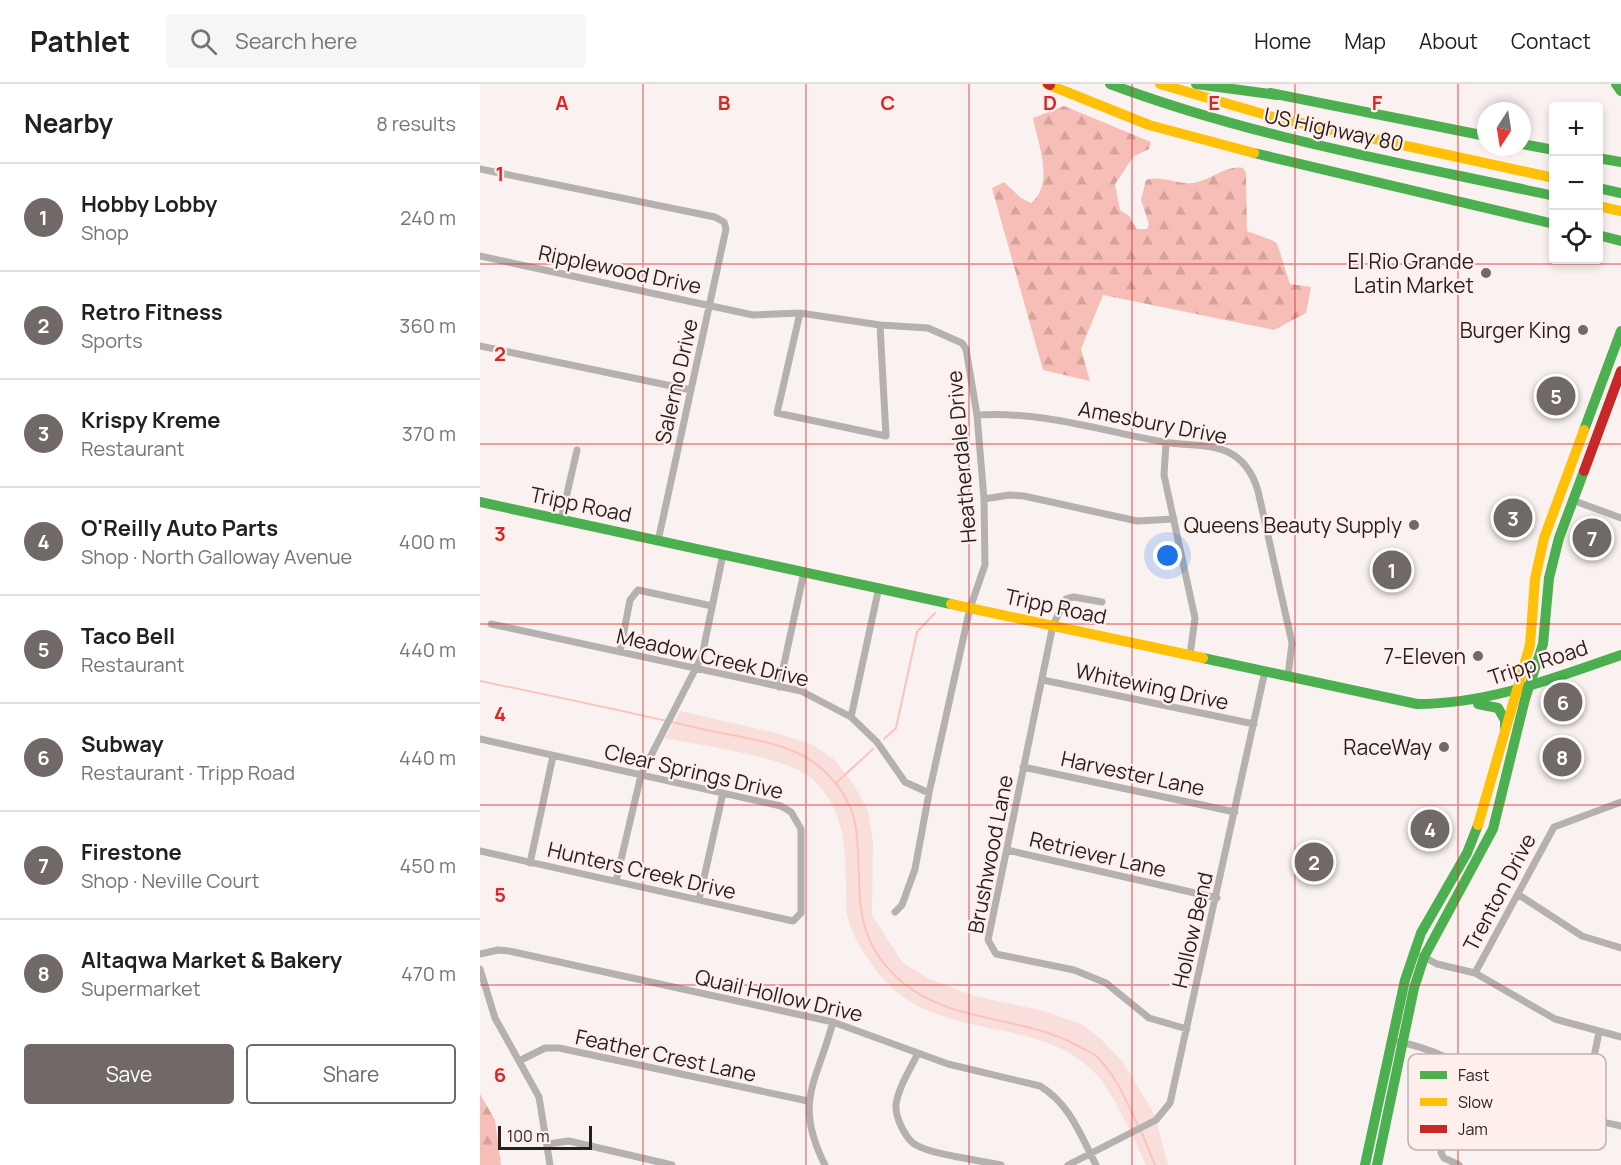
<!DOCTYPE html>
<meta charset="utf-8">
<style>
body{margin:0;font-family:Manrope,sans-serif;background:#f6f6f6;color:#202124}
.controls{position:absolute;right:18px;top:18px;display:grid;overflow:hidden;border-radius:6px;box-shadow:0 3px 9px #0003}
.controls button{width:54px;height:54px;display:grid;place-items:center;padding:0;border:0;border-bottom:2px solid #e0e0e0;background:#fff;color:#202124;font:30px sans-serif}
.compass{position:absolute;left:997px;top:18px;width:54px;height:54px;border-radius:50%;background:#fff;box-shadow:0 3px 9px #0003;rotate:192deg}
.scale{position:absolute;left:18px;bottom:15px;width:94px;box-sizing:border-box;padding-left:6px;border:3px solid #251f1e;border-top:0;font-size:16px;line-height:21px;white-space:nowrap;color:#251f1e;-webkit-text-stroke:4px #feefec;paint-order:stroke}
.you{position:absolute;left:688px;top:472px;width:21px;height:21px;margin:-15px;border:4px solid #fff;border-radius:50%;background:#1a73e8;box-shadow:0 0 0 9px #1a73e833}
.badge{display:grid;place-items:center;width:39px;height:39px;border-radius:50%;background:#706968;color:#fff;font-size:20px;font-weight:700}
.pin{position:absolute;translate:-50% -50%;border:3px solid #fff;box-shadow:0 2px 6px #0006}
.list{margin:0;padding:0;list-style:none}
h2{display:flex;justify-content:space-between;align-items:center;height:78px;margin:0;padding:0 24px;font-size:26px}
h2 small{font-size:20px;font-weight:400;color:#757577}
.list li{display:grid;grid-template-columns:39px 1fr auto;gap:18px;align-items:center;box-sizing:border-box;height:108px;padding:0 24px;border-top:2px solid #e0e0e0}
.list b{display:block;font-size:22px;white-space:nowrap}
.list p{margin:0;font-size:20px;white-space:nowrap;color:#757577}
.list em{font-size:20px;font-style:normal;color:#757577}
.actions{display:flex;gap:12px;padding:18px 24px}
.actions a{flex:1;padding:14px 0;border:2px solid #706968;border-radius:6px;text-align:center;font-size:21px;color:#706968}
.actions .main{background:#706968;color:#fff}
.icon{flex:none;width:33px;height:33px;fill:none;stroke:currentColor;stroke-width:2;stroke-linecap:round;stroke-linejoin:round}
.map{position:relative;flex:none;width:1141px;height:1081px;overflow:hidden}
header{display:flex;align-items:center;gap:36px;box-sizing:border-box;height:84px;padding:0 30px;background:#fff;border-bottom:2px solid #e0e0e0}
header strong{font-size:28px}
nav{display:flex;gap:33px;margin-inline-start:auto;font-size:21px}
.search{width:420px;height:54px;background:#f6f6f6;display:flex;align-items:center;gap:15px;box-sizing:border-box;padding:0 21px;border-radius:6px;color:#757577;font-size:22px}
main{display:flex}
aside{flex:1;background:#fff}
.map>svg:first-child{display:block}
</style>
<header>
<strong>Pathlet</strong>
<div class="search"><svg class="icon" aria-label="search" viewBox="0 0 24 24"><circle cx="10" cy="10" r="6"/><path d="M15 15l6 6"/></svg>Search here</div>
<nav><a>Home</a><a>Map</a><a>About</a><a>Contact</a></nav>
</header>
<main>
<aside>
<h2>Nearby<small>8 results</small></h2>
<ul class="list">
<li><span class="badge">1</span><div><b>Hobby Lobby</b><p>Shop</p></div><em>240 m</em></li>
<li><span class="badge">2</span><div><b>Retro Fitness</b><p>Sports</p></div><em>360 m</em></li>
<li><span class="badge">3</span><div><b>Krispy Kreme</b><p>Restaurant</p></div><em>370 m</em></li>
<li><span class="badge">4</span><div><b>O'Reilly Auto Parts</b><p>Shop · North Galloway Avenue</p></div><em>400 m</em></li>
<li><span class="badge">5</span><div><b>Taco Bell</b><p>Restaurant</p></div><em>440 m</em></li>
<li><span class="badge">6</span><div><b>Subway</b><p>Restaurant · Tripp Road</p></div><em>440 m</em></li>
<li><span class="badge">7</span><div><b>Firestone</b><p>Shop · Neville Court</p></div><em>450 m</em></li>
<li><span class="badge">8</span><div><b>Altaqwa Market &amp; Bakery</b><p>Supermarket</p></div><em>470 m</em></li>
</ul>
<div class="actions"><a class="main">Save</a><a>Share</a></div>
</aside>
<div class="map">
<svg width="1141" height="1081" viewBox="0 0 1141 1081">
<defs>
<pattern id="forest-firs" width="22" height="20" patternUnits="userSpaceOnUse" patternTransform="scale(1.5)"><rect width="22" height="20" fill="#f6beb6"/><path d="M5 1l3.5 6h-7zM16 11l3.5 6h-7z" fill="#d3a39c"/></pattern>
</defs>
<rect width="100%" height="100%" fill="#faf2f0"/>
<path fill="#f8dfdb" d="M200 627 300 650 333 661 355 676 372 698 388 726 393 759 392 831 423 879 449 895 494 912 564 927 601 940 620 954 642 977 675 1031 688 1081H666C652 1053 635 1009 613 987 558 932 464 957 408 900 391 882 375 859 368 835 365 826 367 813 366 803 365 762 365 725 332 695 306 672 221 662 185 654Z"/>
<path fill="url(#forest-firs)" d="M584 22 671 58 669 65 654 72 635 100 640 126 649 132 657 145H667L669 140 661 116 666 96C683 90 701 103 718 98 733 94 747 81 763 84L766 89 767 147 794 157 798 162 810 200 831 203 826 229 794 246 623 211 601 265 610 297 563 286 512 104 524 98 541 114 551 119C575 100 558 60 553 34Z
M0 1010 15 1036 21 1081H0Z"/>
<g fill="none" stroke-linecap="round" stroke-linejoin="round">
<path stroke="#fcc3bb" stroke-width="2" d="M0 597C72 612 145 627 217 644 248 651 283 655 313 667 344 679 372 712 376 745 384 807 367 851 423 899 472 939 543 932 596 961 603 965 611 968 616 972 636 991 647 1018 658 1042
M404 655 416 644 437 548 455 529
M356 699 393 665
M661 1047 675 1081"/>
<path stroke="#b4b1af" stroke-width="7" d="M0 85 235 133 244 138 246 145 178 457
M0 172 273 231 320 229 400 241 448 244 482 259 486 265 497 331 504 415 505 481 490 524 449 709 435 785 422 821 415 828
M320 229 297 329 406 352 400 241
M0 262 211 306
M497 331C562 327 622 347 684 358 705 362 729 359 748 368 765 376 773 390 778 407L812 559 808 592
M686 359 684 391 715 534 710 571
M504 415 529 411 544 412 657 437 694 435
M1092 416 1141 434
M81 436 97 366
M622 518 594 513 586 515 573 541 508 856 516 870 594 886 626 899 669 934 707 945
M11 540 321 607 371 633 397 658 425 698 449 709
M140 568 150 516 158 506 232 522
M563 596 774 640
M299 603 324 488
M371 633 399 503
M0 655 301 722 311 728 321 745V829L313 837 0 767
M543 683 755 728
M527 766 737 814
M50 779 73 672
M136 797 161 691 222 572 243 470
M1039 811 1102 852 1141 864
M219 816 243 709
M0 870 18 866 29 867 353 938 468 980 560 1002C590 1020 601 1052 616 1081
M942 872 957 880 995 889 1075 935 1141 953
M0 885 15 934 59 1013 70 1081
M995 889 1074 743 1141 718
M919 958C968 967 1004 996 1048 1017 1076 1030 1111 1035 1141 1042
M437 971C430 986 418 1004 416 1021 415 1033 426 1056 436 1061 453 1071 499 1076 521 1081
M39 977 65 964H79L328 1017
M1102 1033 1119 948
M67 1060 89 1057 192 1081
M345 1081C313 1018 337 998 353 938
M588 1081 676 1036 690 1019 785 587
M979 1081 964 1074 961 1069 971 1014 986 982"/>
<path stroke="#4caf50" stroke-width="10" d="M630 0C774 54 924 79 1074 112
M716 0 797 11
M1136 0 1141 7
M790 9 1006 52
M1042 60 1074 66
M774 69 1074 140
M1118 74 1141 78
M1118 104 1141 109
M1118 151 1141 157
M1104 346 1141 247
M0 418 471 520
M723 574 937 620C1009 620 1074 594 1141 571
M998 620 1018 624 1025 636V643
M885 1081 925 896 941 849 987 769 998 741
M897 1081 934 904 944 873 1013 745 1045 615 1063 560 1069 494 1079 454 1104 387"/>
<path stroke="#ffc107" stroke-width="10" d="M567 0 669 41 774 69
M680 0 793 33 1074 94
M1118 122 1141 127
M471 520 723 574
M998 741 1050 561 1055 495 1064 454 1104 346"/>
<path stroke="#c62828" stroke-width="10" d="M568 0 570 1
M1104 387 1141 287"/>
</g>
<path fill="none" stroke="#d62828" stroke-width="1.5" stroke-opacity="0.55" d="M163 0V1081M326 0V1081M489 0V1081M652 0V1081M815 0V1081M978 0V1081M0 180H1141M0 360H1141M0 540H1141M0 721H1141M0 901H1141"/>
<g fill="#706968" stroke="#feefec" stroke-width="2">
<circle cx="1006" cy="189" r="6"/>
<circle cx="1103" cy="246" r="6"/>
<circle cx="934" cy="441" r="6"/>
<circle cx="998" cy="572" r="6"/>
<circle cx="964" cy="663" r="6"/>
</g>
<g text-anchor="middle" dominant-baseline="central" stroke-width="4.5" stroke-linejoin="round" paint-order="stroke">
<g font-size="21" fill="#251f1e" stroke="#feefec">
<text transform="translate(854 45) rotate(12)">US Highway 80</text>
<text transform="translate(140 185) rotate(12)">Ripplewood Drive</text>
<text transform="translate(196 297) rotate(-77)">Salerno Drive</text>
<text transform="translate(673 338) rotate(11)">Amesbury Drive</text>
<text transform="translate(481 373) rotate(-95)">Heatherdale Drive</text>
<text transform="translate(101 420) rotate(12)">Tripp Road</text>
<text transform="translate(576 522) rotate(12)">Tripp Road</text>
<text transform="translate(233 573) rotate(13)">Meadow Creek Drive</text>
<text transform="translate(1058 578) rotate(-18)">Tripp Road</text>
<text transform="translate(672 602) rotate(12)">Whitewing Drive</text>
<text transform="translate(214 687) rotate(13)">Clear Springs Drive</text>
<text transform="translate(653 689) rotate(12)">Harvester Lane</text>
<text transform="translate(510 770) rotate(-79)">Brushwood Lane</text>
<text transform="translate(618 770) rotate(13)">Retriever Lane</text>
<text transform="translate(162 786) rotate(13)">Hunters Creek Drive</text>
<text transform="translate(1019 808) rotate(-62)">Trenton Drive</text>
<text transform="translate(712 846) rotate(-77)">Hollow Bend</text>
<text transform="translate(299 911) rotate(13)">Quail Hollow Drive</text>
<text transform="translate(186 971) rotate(12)">Feather Crest Lane</text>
</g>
<g font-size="21" fill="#251f1e" stroke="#feefec" text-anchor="end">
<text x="994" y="177">El Rio Grande<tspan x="994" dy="24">Latin Market</tspan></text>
<text x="1091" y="246">Burger King</text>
<text x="922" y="441">Queens Beauty Supply</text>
<text x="986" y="572">7-Eleven</text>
<text x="952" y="663">RaceWay</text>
</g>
</g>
<rect x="928" y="970" width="198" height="96" rx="9" fill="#feefec" stroke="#bdb1ae" stroke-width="1.5"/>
<rect x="940" y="987" width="27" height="8" fill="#4caf50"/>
<rect x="940" y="1014" width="27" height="8" fill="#ffc107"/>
<rect x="940" y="1041" width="27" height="8" fill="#c62828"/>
<g font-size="16" fill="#251f1e">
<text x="978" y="997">Fast</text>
<text x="978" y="1024">Slow</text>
<text x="978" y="1051">Jam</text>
</g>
<g font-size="20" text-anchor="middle" font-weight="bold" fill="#d62828" stroke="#feefec" stroke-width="4.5" stroke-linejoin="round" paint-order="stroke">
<text x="82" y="26">A</text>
<text x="244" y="26">B</text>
<text x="408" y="26">C</text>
<text x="570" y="26">D</text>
<text x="734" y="26">E</text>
<text x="897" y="26">F</text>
<text x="20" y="97">1</text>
<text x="20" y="277">2</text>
<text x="20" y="457">3</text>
<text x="20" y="637">4</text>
<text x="20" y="818">5</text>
<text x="20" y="998">6</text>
</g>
</svg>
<div class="controls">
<button>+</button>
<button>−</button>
<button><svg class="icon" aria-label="locate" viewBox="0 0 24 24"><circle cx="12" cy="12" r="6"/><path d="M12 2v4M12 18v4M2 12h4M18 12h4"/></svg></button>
</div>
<svg class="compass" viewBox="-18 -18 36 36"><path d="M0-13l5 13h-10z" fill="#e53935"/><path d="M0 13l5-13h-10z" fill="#757577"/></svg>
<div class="scale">100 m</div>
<div class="you"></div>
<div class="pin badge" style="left:912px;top:486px">1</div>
<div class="pin badge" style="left:834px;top:778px">2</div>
<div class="pin badge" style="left:1033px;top:434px">3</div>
<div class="pin badge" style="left:950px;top:745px">4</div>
<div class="pin badge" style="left:1076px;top:312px">5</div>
<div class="pin badge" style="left:1083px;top:618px">6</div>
<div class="pin badge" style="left:1112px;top:454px">7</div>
<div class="pin badge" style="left:1082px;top:673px">8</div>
</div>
</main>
